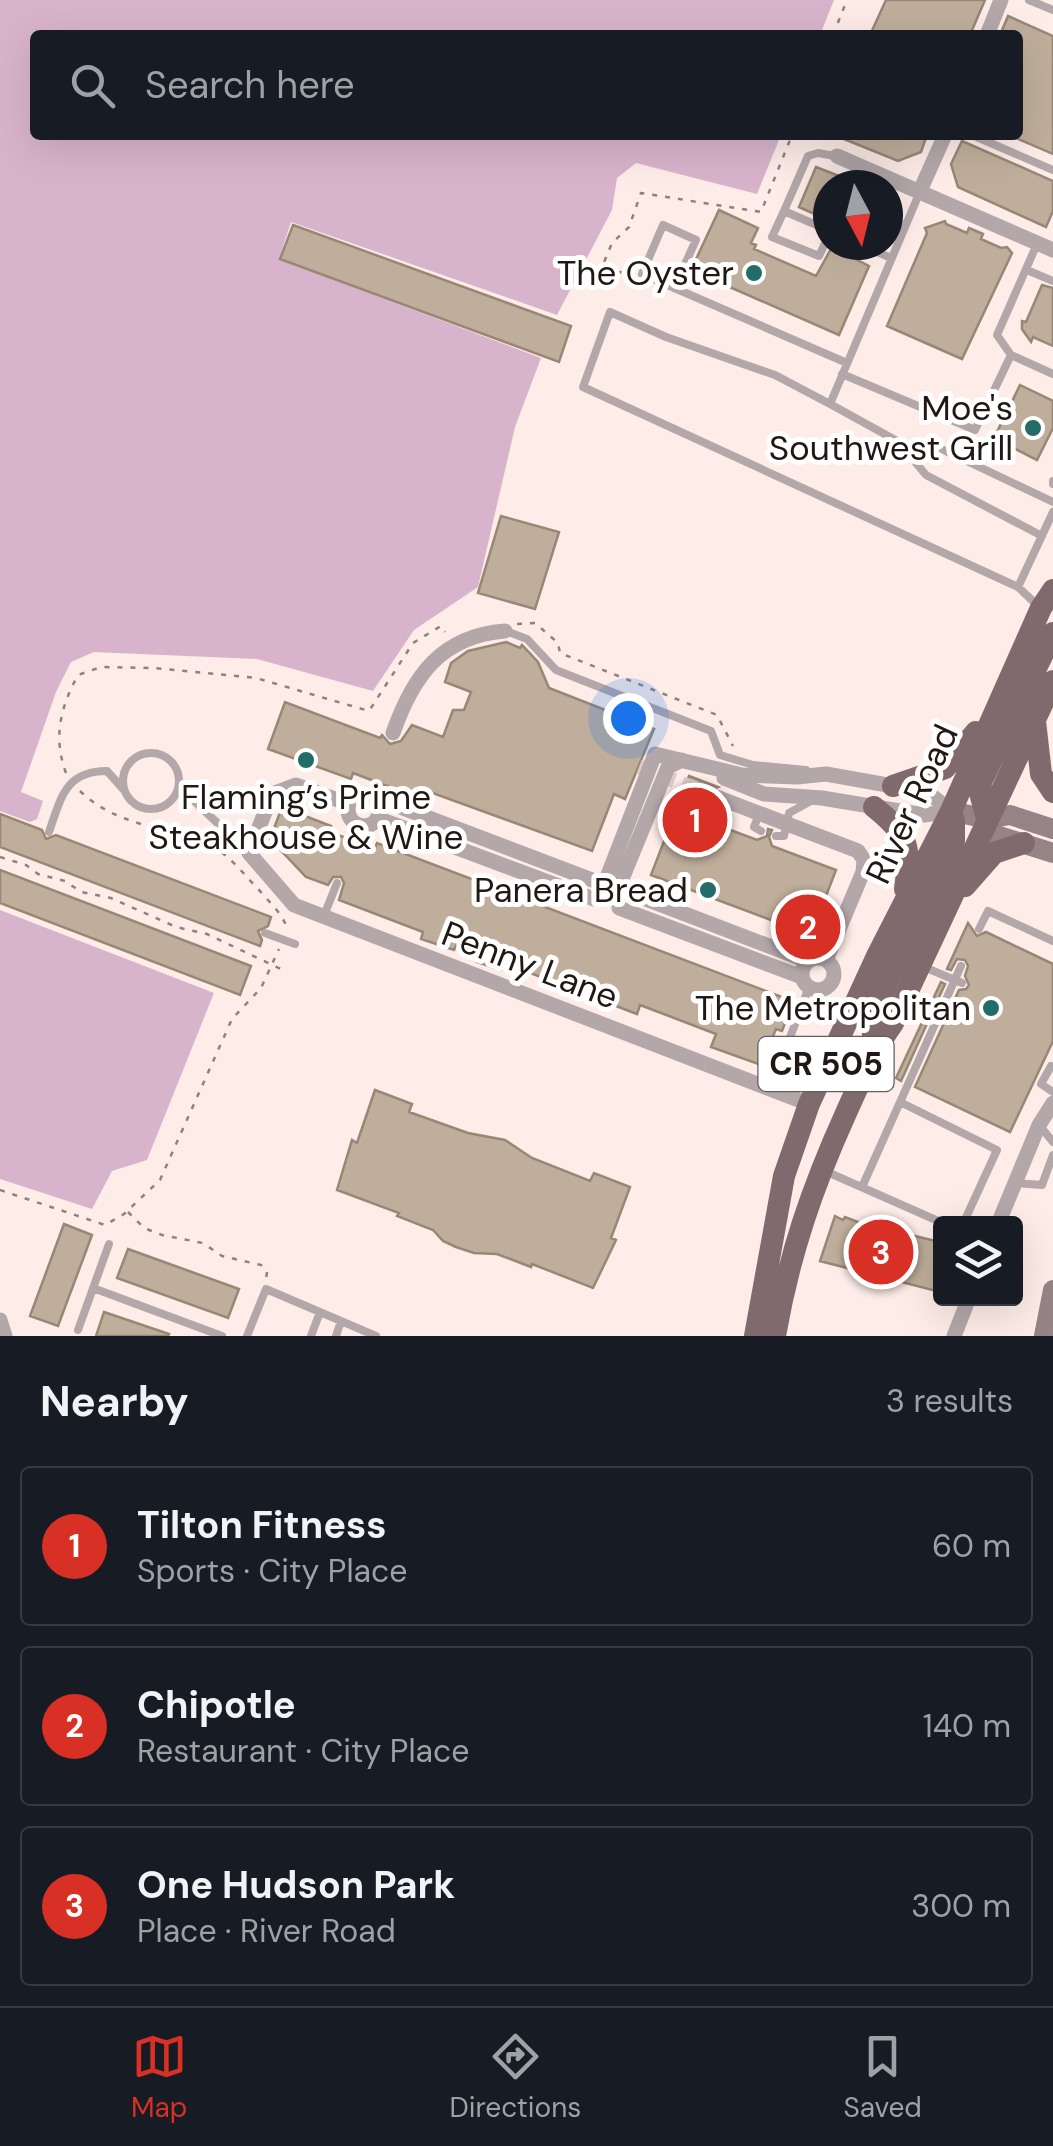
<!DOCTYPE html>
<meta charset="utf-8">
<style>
body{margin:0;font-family:"DM Sans",sans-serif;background:#20242c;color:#f1f3f6}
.controls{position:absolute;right:30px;bottom:30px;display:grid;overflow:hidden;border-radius:10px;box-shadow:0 10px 40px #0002}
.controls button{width:90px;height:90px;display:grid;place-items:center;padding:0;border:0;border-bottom:2px solid #363941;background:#171b24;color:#f1f3f6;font:50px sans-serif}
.compass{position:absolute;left:813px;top:170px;width:90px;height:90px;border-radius:50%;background:#171b24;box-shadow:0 10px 40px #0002;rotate:173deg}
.you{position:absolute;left:628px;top:718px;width:35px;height:35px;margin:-25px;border:8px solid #fff;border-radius:50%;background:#1a73e8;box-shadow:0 0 0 15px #1a73e833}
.badge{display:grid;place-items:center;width:65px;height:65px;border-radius:50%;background:#d93025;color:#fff;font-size:32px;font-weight:700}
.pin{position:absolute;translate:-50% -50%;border:5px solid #fff;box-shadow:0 2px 10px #0006}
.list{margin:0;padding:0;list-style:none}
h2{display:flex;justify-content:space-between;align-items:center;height:130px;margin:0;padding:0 40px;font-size:42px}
h2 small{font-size:32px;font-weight:400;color:#9ea1a6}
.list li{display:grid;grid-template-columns:65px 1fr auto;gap:30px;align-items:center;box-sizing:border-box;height:160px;margin:0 20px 20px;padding:0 20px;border:2px solid #363941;border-radius:10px}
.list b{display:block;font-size:38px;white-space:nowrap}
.list p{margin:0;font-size:32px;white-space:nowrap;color:#9ea1a6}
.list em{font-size:32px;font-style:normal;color:#9ea1a6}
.icon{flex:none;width:55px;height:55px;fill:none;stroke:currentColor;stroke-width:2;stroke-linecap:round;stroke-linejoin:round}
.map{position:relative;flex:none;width:1053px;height:1336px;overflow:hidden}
.search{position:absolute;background:#171b24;box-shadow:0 10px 40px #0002;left:30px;right:30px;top:30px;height:110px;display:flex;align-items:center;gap:25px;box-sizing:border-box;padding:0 35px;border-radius:10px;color:#9ea1a6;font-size:38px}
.sheet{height:670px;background:#171b24}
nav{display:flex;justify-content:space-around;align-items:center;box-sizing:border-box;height:140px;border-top:2px solid #363941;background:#171b24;font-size:28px;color:#9ea1a6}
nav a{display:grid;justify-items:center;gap:5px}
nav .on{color:#d93025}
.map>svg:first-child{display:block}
</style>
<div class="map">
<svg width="1053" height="1336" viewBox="0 0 1053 1336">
<rect width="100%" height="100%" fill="#fdece7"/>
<path fill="#d8b4cc" d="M0 0H834L820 35H35V135H781L757 194 636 163 617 178 612 210 557 315 291 222 279 259 541 358 515 427 478 587 414 630 373 691 257 659 94 652 71 662 56 692 21 792 43 801 37 819 30 822 0 811Z
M0 910 214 993 147 1160 112 1171 92 1209 0 1179Z"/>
<path fill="#bfae9b" stroke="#988775" stroke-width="2.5" d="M886 0H985L970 35H870Z
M1008 16 1053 36V154L1018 139V35H1000Z
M834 135H927L921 152 898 161Z
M962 141 1053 181V211L1046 227 958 187 951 164Z
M816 167 862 185H828V220L799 207Z
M719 210 758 228 751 243 756 245 754 249 816 276 832 247 869 266 839 335 691 270Z
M945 221 946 224 967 233 969 228 983 234 981 239 1001 248 1007 247 1012 253 962 359 887 326 927 233 925 228Z
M293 225 571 326 559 362 280 259Z
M1042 285 1053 288V346L1033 337 1031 342 1022 329V321L1026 322Z
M1020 385 1053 401V428L1037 460 994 438Z
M501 516 559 532 535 609 478 593Z
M506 642 520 648 522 645 538 662 549 688 654 729 625 799 614 794 592 851 419 788 416 797 353 773 351 779 268 749 285 702 380 738 382 735 390 744 401 741 412 725 443 737 453 710H464L471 692 445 682 451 663 468 651Z
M689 776 718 787 711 790 708 799 711 806 722 811 717 825 757 840 767 836 768 829 772 830 769 837 772 846 836 870 811 935 651 875Z
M282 807 331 826 329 832 375 848 377 843 787 999 781 1015 787 1018 782 1031 776 1029 761 1065 711 1047 716 1034 640 1005 637 1014 504 963 501 970 477 962 480 953 457 944 454 950 421 939 423 932 339 900 344 883 341 877H333L328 885 306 877 270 839Z
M0 814 42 830 46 839 56 835 271 917 268 926 258 931 262 940 260 946 0 847Z
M0 870 251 966 240 995 0 903Z
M968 923 977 936 986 932 1053 964V1041L1010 1132 915 1087 959 990 966 989 969 985 965 976 968 966 965 960 957 959 951 970 947 969Z
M941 982 945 984 901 1081 896 1078Z
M375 1090 412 1104 409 1112 468 1133 505 1140 532 1158 590 1181 594 1173 630 1187 611 1238 616 1240 593 1288 532 1264 531 1267 497 1254 474 1253 456 1247 443 1241 433 1230 397 1216 399 1213 337 1190 352 1140 357 1143Z
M835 1216 843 1220 845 1217 871 1227 872 1224 897 1235 898 1232 940 1242V1292L820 1261Z
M64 1224 92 1235 58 1326 30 1316Z
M128 1249 239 1289 228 1318 117 1278Z
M104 1312 169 1334 168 1336H96Z"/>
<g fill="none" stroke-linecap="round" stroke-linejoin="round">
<path stroke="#dcccc8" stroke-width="15" stroke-dasharray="15 8" stroke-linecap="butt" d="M639 767 719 798"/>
<path stroke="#8f827e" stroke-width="2.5" stroke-dasharray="5 8" stroke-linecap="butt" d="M833 35 847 0
M634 276 602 267 612 243 629 227 641 193 761 212 792 135
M517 624 535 623 558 643 560 653 717 715 733 746
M66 773C53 738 60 708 78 675L101 667 155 668 256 678 369 711 413 643 441 626 445 632
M80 791C118 828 170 826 215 848 232 858 246 877 260 891 270 903 282 913 287 928
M0 857 26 865 38 874 65 881 81 892 111 898 176 927 207 934 285 971
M0 1190 105 1225 124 1214 160 1180 232 1019 261 988 279 949
M128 1212 144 1228 162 1235 203 1243 222 1256 261 1265 267 1272 266 1279"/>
<path stroke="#b3a7a9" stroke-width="8" d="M1029 0 1053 10
M972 135 1053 170
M919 194 830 404 919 453
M784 211 772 237 819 256 828 237
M828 230 784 211 808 156 818 153 835 156
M1037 244 997 335 1011 355 1053 374
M861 245 891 258
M1027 270 1053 281
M674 288 696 240 663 225 642 274 847 363
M842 374 975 430 1011 355
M830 404 775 375 666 337 610 312 583 387 1018 587 1038 606
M1053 481V484
M1042 536 926 475 916 463 924 446 933 445 1053 502
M1018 587 1053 512
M506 631 527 639 556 670 711 731 720 755 753 765 806 770
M123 781a28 28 0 1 1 56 0a28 28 0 1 1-56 0Z
M178 791 191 798 249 853
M760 812 754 827 761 831
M49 832C61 798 65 771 107 771L124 790
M776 836H784L789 813 809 802
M323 918 337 883
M979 929 988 911 1053 941
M265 933 295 944
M924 967 962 983
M1051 1066 1041 1084 1053 1092
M771 1088 809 987
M900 1102 997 1150 963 1224
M1040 1126 1053 1142
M825 1171 945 1224
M1015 1183 1042 1185 1053 1155
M862 1187 961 966
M93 1288 222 1336
M78 1330 109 1244
M247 1336 266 1289 376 1336
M311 1336 320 1312
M336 1336 341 1321"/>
<path stroke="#b3a7a9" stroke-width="15" d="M987 35 1001 0
M837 156 1053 250
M919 193 945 135
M393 733C413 676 441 636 505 631
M724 778 764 794 822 798 924 815 951 811
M348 810a16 16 0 1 1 32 0a16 16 0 1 1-32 0Z
M719 798 858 851 864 860 863 872 826 960
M376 800 387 802 600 883
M349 804 296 785 272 794 249 853 294 905 809 1104
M377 818 594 899
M606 880 655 754 742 775 797 777 826 774 893 786 931 795 951 811
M620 884 668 767 682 760
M625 891 808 961
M619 908 802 977
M802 974a16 16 0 1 1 32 0a16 16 0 1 1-32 0Z
M998 1224 1039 1125 1053 1103
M0 1320 5 1336
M954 1336 969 1298"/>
<path stroke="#958386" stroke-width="20" d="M951 811 987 819 1010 815 1053 829
M987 819 996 835 1053 853
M1044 1336 1053 1290"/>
<path stroke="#806a6d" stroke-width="22" d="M1035 721 1041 774 1053 792
M893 786 945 768 976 732
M874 807C909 835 911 846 905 889
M987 819 980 793 981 782 1053 633
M965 886 994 853 1024 843
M874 1049 872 1023 877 1005 954 841V822L951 811
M755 1336 784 1176 809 1104 877 956 951 811 1041 608 1053 590
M775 1336C789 1255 812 1188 846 1113 860 1082 873 1051 893 1023L1053 681"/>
</g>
<g fill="#236c67" stroke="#fff" stroke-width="4">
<circle cx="754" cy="273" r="10"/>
<circle cx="1033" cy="428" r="10"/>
<circle cx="306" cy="760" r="10"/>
<circle cx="708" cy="890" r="10"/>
<circle cx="991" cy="1008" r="10"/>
</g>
<g text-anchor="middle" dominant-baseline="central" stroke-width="10" stroke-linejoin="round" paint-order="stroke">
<rect fill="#fff" stroke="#645d5b" stroke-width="2.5" x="758.5" y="1037" width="135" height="54" rx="8"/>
<g font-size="32" font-weight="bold" fill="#211815">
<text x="826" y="1064">CR 505</text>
</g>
<g font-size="35" fill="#211815" stroke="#fff" text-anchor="end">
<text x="734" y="273">The Oyster</text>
<text x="1013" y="408">Moe's<tspan x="1013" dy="40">Southwest Grill</tspan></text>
<text x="306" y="797" text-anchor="middle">Flaming’s Prime<tspan x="306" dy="40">Steakhouse &amp; Wine</tspan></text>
<text x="688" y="890">Panera Bread</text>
<text x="971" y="1008">The Metropolitan</text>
</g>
<g font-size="35" fill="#211815" stroke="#fff">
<text transform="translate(912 804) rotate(-65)">River Road</text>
<text transform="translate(530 965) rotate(21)">Penny Lane</text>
</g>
</g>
</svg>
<div class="controls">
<button><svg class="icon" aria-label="layers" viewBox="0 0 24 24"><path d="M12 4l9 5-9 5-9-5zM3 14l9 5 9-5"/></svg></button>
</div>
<svg class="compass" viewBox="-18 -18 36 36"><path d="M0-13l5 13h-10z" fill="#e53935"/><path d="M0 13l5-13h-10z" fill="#9ea1a6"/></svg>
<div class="you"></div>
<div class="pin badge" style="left:695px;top:820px">1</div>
<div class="pin badge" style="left:808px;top:927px">2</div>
<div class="pin badge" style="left:881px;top:1252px">3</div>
<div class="search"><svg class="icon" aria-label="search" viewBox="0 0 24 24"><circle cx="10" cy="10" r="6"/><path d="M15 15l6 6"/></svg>Search here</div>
</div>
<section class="sheet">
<h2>Nearby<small>3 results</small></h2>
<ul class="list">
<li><span class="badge">1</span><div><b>Tilton Fitness</b><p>Sports · City Place</p></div><em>60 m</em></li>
<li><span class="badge">2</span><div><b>Chipotle</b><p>Restaurant · City Place</p></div><em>140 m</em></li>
<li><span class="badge">3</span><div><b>One Hudson Park</b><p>Place · River Road</p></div><em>300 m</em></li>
</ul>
</section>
<nav>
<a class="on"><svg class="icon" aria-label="map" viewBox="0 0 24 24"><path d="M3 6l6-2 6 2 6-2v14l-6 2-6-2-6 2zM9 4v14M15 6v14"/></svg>Map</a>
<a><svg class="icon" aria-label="directions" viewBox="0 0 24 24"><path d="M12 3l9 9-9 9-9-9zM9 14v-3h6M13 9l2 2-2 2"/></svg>Directions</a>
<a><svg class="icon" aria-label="saved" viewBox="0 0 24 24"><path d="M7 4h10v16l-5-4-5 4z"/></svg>Saved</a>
</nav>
